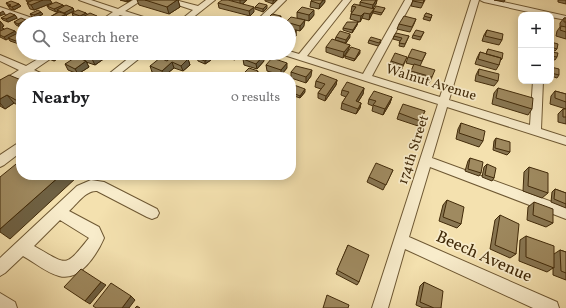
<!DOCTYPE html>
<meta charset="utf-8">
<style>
body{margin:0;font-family:Vollkorn,serif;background:#f6f6f6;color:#202124}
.controls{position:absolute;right:12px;top:12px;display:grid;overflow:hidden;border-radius:8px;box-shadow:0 2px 10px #0003}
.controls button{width:36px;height:36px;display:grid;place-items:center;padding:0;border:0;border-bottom:1px solid #e0e0e0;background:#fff;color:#202124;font:20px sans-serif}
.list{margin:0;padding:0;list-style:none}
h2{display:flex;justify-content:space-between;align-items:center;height:52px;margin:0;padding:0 16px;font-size:17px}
h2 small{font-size:13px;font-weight:400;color:#757577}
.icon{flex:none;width:22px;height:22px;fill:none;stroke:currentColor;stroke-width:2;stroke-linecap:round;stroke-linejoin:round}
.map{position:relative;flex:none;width:566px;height:308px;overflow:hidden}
.search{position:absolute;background:#fff;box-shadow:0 2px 10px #0003;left:16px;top:16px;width:280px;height:44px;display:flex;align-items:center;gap:10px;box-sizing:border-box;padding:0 14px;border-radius:22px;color:#757577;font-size:15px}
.panel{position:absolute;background:#fff;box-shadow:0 2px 10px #0003;left:16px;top:72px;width:280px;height:108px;border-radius:16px}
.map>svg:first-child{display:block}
</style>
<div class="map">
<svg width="566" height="308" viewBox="0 0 566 308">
<rect width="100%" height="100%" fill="#f4e1af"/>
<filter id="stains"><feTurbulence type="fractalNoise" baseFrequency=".005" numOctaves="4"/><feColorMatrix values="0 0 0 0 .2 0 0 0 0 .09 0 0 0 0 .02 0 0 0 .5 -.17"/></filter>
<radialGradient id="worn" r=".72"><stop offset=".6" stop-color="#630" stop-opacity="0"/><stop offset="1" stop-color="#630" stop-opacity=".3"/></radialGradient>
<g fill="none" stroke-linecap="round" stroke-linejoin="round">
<g stroke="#6e5833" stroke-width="2">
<path id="minor" d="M79 0H91L118 9 133 0H142L125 11 156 21 157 23H145L120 15 107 23H97L113 12Z
M163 0H175L198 6 206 0H215L186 23H177L193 10Z
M278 0H286L263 23H254Z
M343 0H351L307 56 363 74 405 0H413L372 76 440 97 471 0H479L449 100 530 125 533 81H543L541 129 566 137V145L447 107 432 158 566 207V219L430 167 409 237 557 302 559 308H533L405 249 388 308H372L438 104 284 55 282 53H289V51L299 54Z
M480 0H494L566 16V20L551 17V15H542L484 2Z
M0 7 41 21 42 23H30L0 12Z
M48 53H59L34 70 45 75 47 77H34L27 74 0 90V82L19 70 0 61V55L26 66Z
M135 53H146L116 77H105Z
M21 141V152L4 165 0 167V155Z
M91 180 104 182 157 209 159 213 157 217 152 219 147 217 97 191C86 190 77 204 69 211L99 227 104 238C97 254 80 282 59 276 47 273 34 262 23 256L5 273 0 276V258L77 186ZM60 220 89 238C64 269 68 265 34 246Z
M0 293 15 302 17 308H0Z"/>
</g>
<use href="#minor" fill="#f8eccb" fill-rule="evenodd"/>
</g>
<path fill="#897753" stroke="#422b0a" d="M26 0H50L52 3 34 10 30 9 27 3 29 2H27Z
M120 0H131L127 2Z
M137 0H178L180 7 169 14 139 5Z
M232 0H247L243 4 254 12 250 16 219 8 218 3 232 1Z
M265 0H277L273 4 265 1Z
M362 0H377L376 4 373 8 374 9 372 14 369 20 362 18 360 22 350 19 351 14 352 12H351L352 6 360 5V2Z
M413 0H425L421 8 411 6Z
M494 0H505L504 2Z
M558 0H566V4L558 2Z
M311 1 325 2 319 9 310 7Z
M6 3 19 4 21 6 14 10 10 9Z
M47 6H64L73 8 74 11 66 15 67 17 58 22 51 19 50 17 58 12V11L56 12 49 9Z
M255 7 267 8 263 12 255 9Z
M385 8 384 10 381 15 373 13V11Z
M41 12 43 14 36 18 32 17 30 14Z
M297 12 314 15 309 21 297 18Z
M72 13H86L87 14 98 18 90 23H87L82 21 81 19 73 16Z
M426 13 432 15 430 21 423 19Z
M15 15 17 18 8 22 3 20 1 18Z
M564 18H566V39L556 36 557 31 560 27V23Z
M267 19H281L277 23H271L267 22Z
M416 19 414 24 410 32 397 29 399 24Z
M26 20 28 23 20 27 16 25 14 22Z
M0 21 4 26 2 27 4 29 16 34H23V47L20 46 19 44 10 41 8 38 6 40 0 37Z
M286 22 304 26 300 31 296 30V36L291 41H289V23H285Z
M358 22 357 25 352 33 343 30V28Z
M487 30 502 40 499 45 482 41 484 35Z
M424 32 420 40 412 38 413 35Z
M394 36H409L404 47 399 46 400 41 393 39Z
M336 37H350L346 43 335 40Z
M369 40 381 42 378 46 368 43Z
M551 42 557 49 555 51 551 50Z
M350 45 348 50 343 58 326 52V47Z
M488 49 502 59 500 61 499 65 496 70 475 64 477 58 480 52 486 54Z
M551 52 557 57 555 60 551 59Z
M62 53H72L69 55Z
M85 53H108L106 55 103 54 105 58 95 65 86 62 89 67 78 74 68 70 65 64 84 61 81 55Z
M360 53 354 61 345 58V56Z
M426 53 420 66 432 77 430 82 409 76 414 65 406 63 408 57Z
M227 55 239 56 235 60 227 58Z
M47 56H62L54 61 49 59Z
M210 57 211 60 205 64 198 61 197 58Z
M407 57 401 71 389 67 391 61Z
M188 59 190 65 183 71 174 68 164 76 152 72 150 66 167 61Z
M243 59 264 61 257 69 244 65Z
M266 65 287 68 281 75 267 71Z
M551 67 559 75 557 78 551 76Z
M479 69 498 81 494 86 475 81 476 75Z
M291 72 311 76 306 83 291 78Z
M243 74H258L255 77H244Z
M0 80H21V107L14 103 5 109 0 106Z
M337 80 336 85 325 101 318 98V93L321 89 315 87 316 81Z
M364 88 363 94 358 102 361 103 360 108 356 114 341 109 342 103 346 97 341 95 342 90Z
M498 88 532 109 528 115 492 104 494 93Z
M291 89 305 92 300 98 291 95Z
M555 91 566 94V109L550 104 551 96Z
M392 97 390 103 383 115 372 111 373 106 368 104 369 99Z
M563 109H566V124L558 122V114Z
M425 111 418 126 397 119 399 113Z
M461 123 483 141 479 147 456 139 458 129Z
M496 138 510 152 507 155 493 150 494 141Z
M470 158 481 173 479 176 465 171 468 161Z
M487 164 494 178 492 181 482 177 484 167Z
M529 167 548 193 542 198 523 191 524 172Z
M393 170 383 190 367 182 369 177Z
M555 189 566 193V208L551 202 552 192Z
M447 200 461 224 457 228 439 221 443 205Z
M534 202 553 223 546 227 527 220 528 207Z
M500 215 516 254 510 258 490 249 495 220Z
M526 236 554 254 560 250 566 252V280L553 275V268L547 272 519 261 520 240Z
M348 245 359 282 357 285 336 274Z
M424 282 441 308H423L416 305 420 286Z"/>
<path fill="#6f6143" stroke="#422b0a" d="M36 0H50L52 3 34 10 31 5Z
M127 0H131L127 2Z
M177 0H178L180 7 169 14 167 7Z
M240 0H247L240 6Z
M274 0H277L273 4V1Z
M323 0H325V2L319 9 320 4Z
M376 0H377L376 4 372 10 373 5Z
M19 4 21 6 14 10 12 7Z
M63 5 65 7 57 10 58 11 56 12 54 9Z
M267 5V8L263 12V9Z
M254 7V12L250 16 249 11Z
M73 8 74 11 66 15 67 17 58 22 56 19 65 15 64 13Z
M374 9 372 14 369 20 370 14Z
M314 10V15L309 21V15Z
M3 11 5 14 0 16V13Z
M41 12 43 14 36 18 34 15Z
M86 13 88 15 82 19 80 16Z
M364 13 362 18 360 22 361 16Z
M15 15 17 18 8 22 6 19Z
M97 16 98 18 90 23H89L88 21Z
M281 16V19L277 23H276V21Z
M26 20 28 23H23V25L20 27 18 24Z
M74 20 75 23H70Z
M305 20 304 26 300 31V26Z
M0 21 4 26 2 27 4 30 0 32Z
M358 22 357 25 352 33 353 30Z
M296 30V36L291 41V36Z
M15 31 17 34 6 40 4 37Z
M350 34V37L346 43V40Z
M23 37V41L18 44 16 41Z
M350 45 348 50 343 58 344 52Z
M360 50V53L354 61 355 59Z
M60 53 62 56 54 61 52 58Z
M67 53H72L69 55Z
M101 53H103L105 58 95 65 92 59Z
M238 54 239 56 235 60 234 57Z
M264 55V61L257 69 256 64Z
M210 57 211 60 205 64V61Z
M188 59 190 65 183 71 181 66Z
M86 61 89 67 78 74 75 69Z
M172 62 174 68 164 76 162 71Z
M287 63V68L281 75V70Z
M312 70 311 76 306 83V77Z
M258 71V74L255 77H252Z
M337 80 336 85 325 101 326 96Z
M364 88 363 94 355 107 356 101Z
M305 89V92L300 98V96Z
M7 95 14 103 5 109 0 103V99Z
M392 97 390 103 383 115 385 109Z
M361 103 360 108 356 114 358 109Z
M61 175H74L76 178 10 239 0 232V229Z
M101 282 106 285 90 304 85 301Z
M131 296 135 300 129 308H122Z"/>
<path fill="#9f8a60" stroke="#422b0a" d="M33 0H43L31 5 27 3Z
M145 0H177L167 7Z
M222 0H228L254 7 249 11 218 3Z
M312 0H323L320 4 311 1Z
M362 0H376L373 5 360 2Z
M413 0H424L423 3 413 1Z
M11 1 19 4 12 7 8 6 11 5 6 3Z
M56 2 63 5 54 9 47 6Z
M259 3 267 5 263 9 255 7Z
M354 4 374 9 370 14 364 13 361 16 351 14 356 7 352 6Z
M66 5 73 8 64 13 57 10Z
M376 6 385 8 382 13 373 11Z
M302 7 314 10 309 15 297 12Z
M38 10 41 12 34 15 30 14Z
M78 10 86 13 80 16 72 13Z
M59 12 66 14 56 19 50 17Z
M10 13 15 15 6 19 1 18Z
M90 13 97 16 88 21 81 18Z
M426 13 432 15 431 18 424 16Z
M272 14 281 16 276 21 267 19Z
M404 16 416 19 412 27 399 24Z
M291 17 305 20 300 26 286 22Z
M21 18 26 20 18 24 14 22Z
M68 18 74 20 70 23H60Z
M564 18H566V22H564Z
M105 21 109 23H103Z
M347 22H358L353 30 343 28Z
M561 26 566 27V32L560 30Z
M7 28 15 31 4 37 0 35V31Z
M289 28 296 30 291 36 289 35Z
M416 30 424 32 421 37 413 35Z
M487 30 503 34 502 40 485 36Z
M340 31 350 34 346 40 336 37Z
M18 33 23 34V37L16 41 8 38Z
M396 33 409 36 405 44 399 43 402 38 394 36Z
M371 37 381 40 379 43 369 40Z
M332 39 350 45 344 52 326 47Z
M23 41V45L18 43Z
M551 42 558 44 557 49 551 47Z
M351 47 360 50 355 59 345 56Z
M412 49 426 53 422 61 408 57Z
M488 49 503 53 502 59H501V58L486 54Z
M480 52 501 58 499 65 478 59Z
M551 52 558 53 557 57 551 56Z
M52 53H60L52 58 47 56Z
M85 53H101L92 59 81 55Z
M229 53H237L238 54 234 57 227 55Z
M249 53H256L264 55 256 64 243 59Z
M395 53 407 57 403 65 391 61Z
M203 54 210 57 205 61 197 58Z
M174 55 188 59 181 66 172 62 162 71 150 66 160 58 167 61Z
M76 57 86 61 75 69 65 64Z
M272 58 287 63 281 70 266 65Z
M414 64 435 70 432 77 411 71Z
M296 66 312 70 306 77 291 72Z
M551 67 559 69V75L551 73Z
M249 68 258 71 252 77 243 74Z
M479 69 499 74 498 81 478 75Z
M321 74 337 80 326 96 318 93 325 84 316 81Z
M9 75 21 80V103L7 95 0 99V80Z
M158 75 165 77H156Z
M347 82 364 88 356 101 361 103 358 109 342 103 349 92 342 90Z
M294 85 305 89 300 96 291 92V89Z
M498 88 533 98 532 109 496 98Z
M374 91 392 97 385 109 373 105 376 101 369 99Z
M555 91 566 94V102L555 98Z
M403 104 425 111 420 121 399 113Z
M563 109H566V117H563Z
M461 123 485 131 483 141 459 133Z
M496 138 510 142V152L495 148Z
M470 158 483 162 481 173 468 169Z
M21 160V175H61L0 229V177Z
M376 163 393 170 386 185 369 177Z
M487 164 496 168 494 178 485 175Z
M529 167 548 173V193L528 186Z
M555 189 566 193V204L554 199Z
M447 200 464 207 461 224 443 217Z
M534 202 553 209V223L533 215Z
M500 215 519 224 516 254 495 245Z
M526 236 554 246V268L526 257Z
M348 245 369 255 359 282 337 270Z
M560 250 566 252V273L561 271Z
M81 269 101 282 85 301 64 287Z
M424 282 443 291 441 308H434L420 302Z
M111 283 131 296 122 308H96L93 306Z
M327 295 349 305 348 308H323Z
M137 306 140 308H135Z"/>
<g text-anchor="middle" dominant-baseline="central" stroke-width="3.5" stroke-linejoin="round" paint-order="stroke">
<g font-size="14" fill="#422b0a" stroke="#f8eccb">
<text transform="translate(431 83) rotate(17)">Walnut Avenue</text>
<text transform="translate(414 150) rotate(-72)">174th Street</text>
</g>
<g font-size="17" fill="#422b0a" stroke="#f8eccb">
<text transform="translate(484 257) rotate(24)">Beech Avenue</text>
</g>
</g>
<rect width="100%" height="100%" filter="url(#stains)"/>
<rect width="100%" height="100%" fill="url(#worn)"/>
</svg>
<div class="controls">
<button>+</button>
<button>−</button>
</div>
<div class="search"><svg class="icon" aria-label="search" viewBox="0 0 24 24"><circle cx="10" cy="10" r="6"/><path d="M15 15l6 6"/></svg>Search here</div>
<section class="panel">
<h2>Nearby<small>0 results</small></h2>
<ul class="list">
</ul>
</section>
</div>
